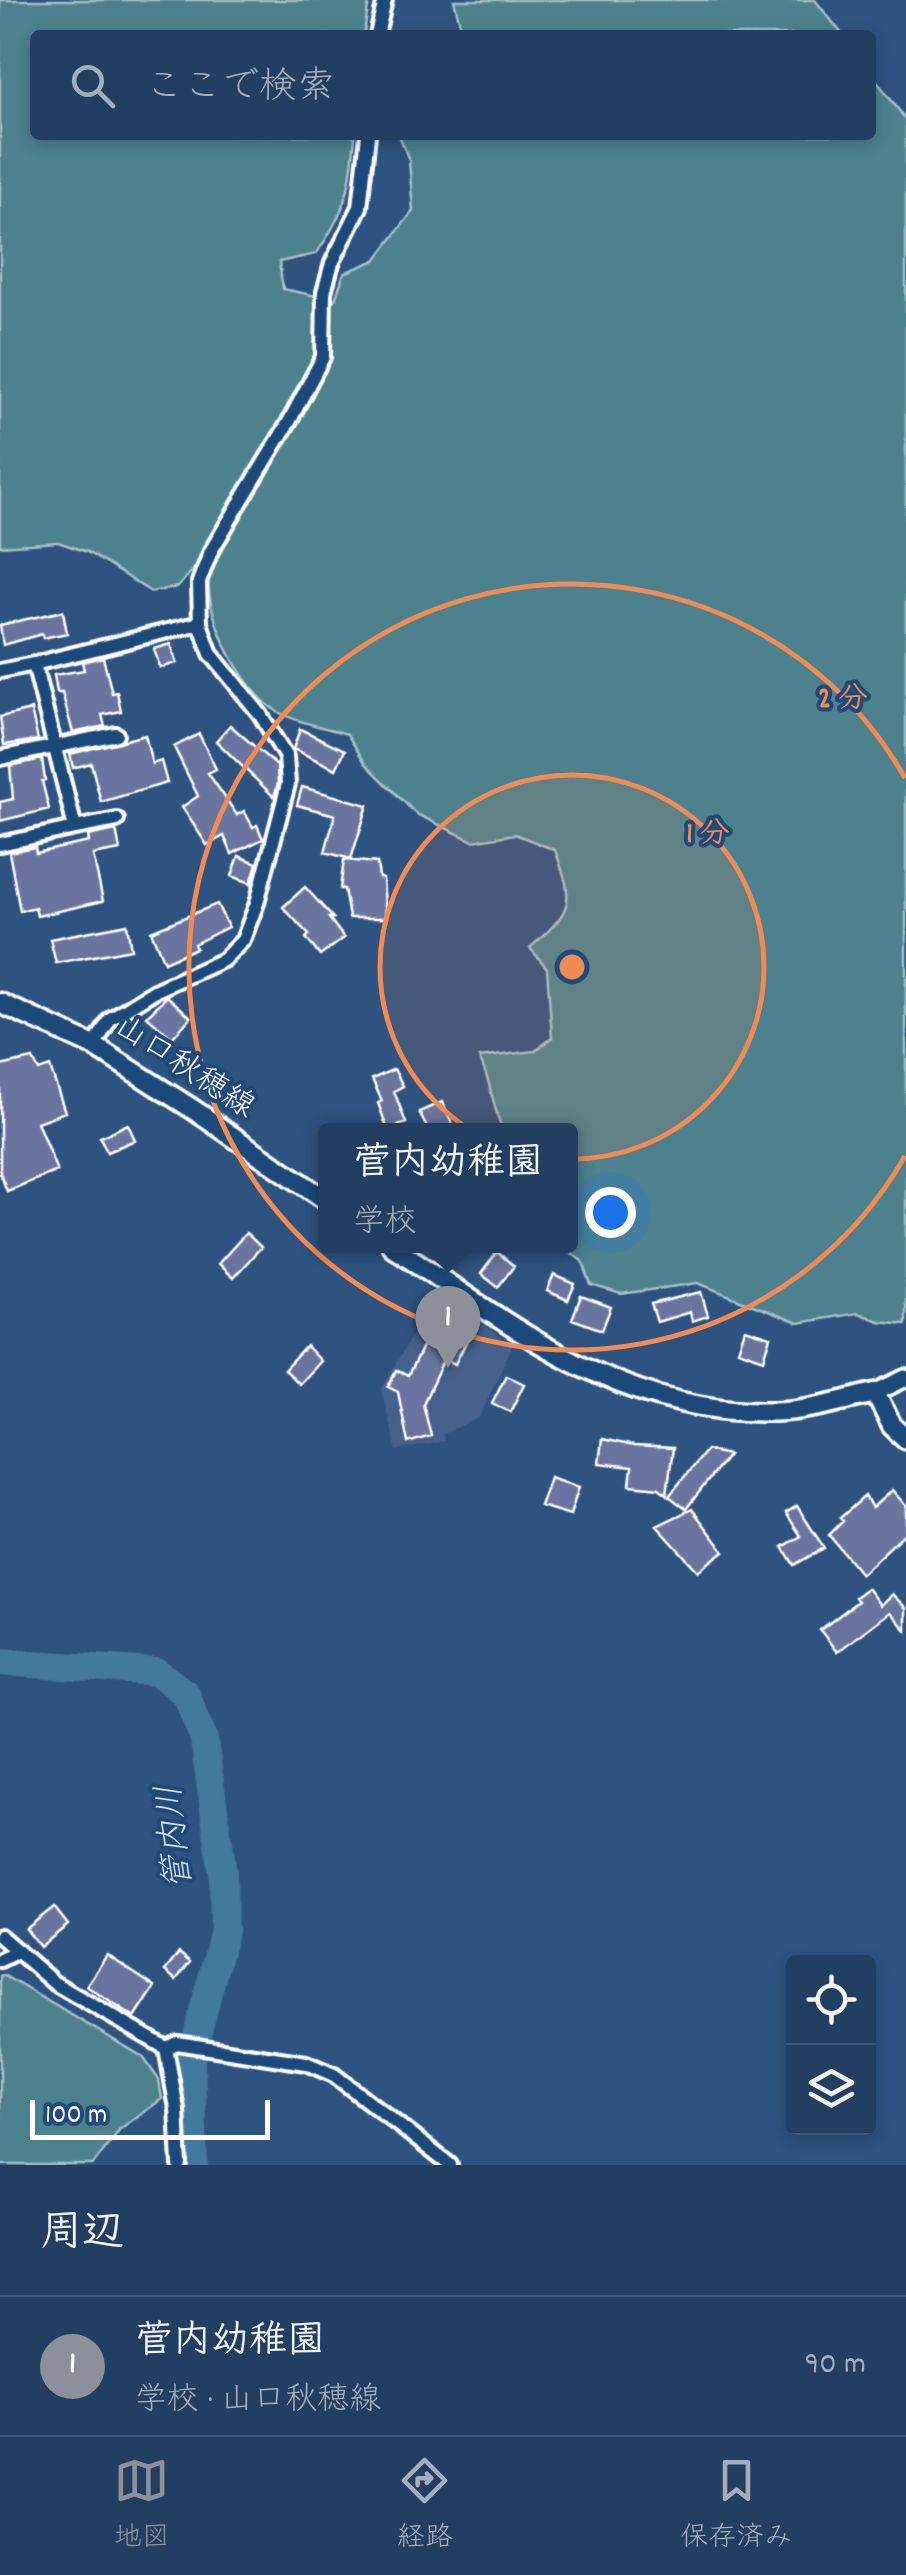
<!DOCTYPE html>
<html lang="ja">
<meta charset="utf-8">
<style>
body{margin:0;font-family:Dekko,"Klee One",sans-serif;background:#2e496a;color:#f1f3f6}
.controls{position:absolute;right:30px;bottom:30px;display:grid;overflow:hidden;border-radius:10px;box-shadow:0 5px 15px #0003}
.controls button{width:90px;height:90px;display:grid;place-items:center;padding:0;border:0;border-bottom:2px solid #3f5776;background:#223e61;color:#f1f3f6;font:50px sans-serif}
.scale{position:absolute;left:30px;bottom:25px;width:240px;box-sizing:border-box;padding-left:10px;border:5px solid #fff;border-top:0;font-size:28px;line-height:35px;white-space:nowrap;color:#fff;-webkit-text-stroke:8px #1f4a7a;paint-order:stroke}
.you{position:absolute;left:610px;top:1212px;width:35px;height:35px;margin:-25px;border:8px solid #fff;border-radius:50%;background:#1a73e8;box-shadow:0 0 0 15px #1a73e833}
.badge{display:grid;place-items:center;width:65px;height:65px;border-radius:50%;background:#8c9099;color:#fff;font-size:32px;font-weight:700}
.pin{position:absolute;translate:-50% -82px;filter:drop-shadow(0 2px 5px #0008)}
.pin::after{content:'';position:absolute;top:52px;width:35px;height:30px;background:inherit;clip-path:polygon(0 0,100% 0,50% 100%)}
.popup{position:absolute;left:318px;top:1123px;width:260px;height:130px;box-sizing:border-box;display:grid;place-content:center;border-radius:10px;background:#223e61;filter:drop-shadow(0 2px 8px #0005);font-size:32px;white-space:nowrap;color:#a2aebd}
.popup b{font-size:38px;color:#f1f3f6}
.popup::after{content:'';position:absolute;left:50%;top:100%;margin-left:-20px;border:20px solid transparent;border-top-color:#223e61}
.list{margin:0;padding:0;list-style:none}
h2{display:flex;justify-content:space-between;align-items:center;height:130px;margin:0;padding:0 40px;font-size:42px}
h2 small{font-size:32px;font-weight:400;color:#a2aebd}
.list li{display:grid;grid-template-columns:65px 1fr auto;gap:30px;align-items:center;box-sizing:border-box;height:140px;padding:0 40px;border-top:2px solid #3f5776}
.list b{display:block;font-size:38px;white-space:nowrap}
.list p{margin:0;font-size:32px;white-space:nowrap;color:#a2aebd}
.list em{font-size:32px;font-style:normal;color:#a2aebd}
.icon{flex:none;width:55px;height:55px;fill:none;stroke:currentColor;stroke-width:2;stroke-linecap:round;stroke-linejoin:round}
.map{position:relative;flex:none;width:906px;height:2165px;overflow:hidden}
.search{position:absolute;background:#223e61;box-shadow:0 5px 15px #0003;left:30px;right:30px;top:30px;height:110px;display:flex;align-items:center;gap:25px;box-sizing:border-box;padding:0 35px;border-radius:10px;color:#a2aebd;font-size:38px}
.sheet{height:270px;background:#223e61}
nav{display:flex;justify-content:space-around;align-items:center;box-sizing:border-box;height:140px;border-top:2px solid #3f5776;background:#223e61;font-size:28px;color:#a2aebd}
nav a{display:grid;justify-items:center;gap:5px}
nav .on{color:#8c9099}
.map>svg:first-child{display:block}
</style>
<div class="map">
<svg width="906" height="2165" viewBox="0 0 906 2165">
<rect width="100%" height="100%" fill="#2e5381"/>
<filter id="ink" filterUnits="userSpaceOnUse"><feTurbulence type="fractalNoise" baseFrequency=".01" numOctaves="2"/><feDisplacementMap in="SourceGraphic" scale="20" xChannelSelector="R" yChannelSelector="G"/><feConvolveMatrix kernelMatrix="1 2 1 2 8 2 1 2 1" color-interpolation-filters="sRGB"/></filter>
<g filter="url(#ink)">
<path fill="#44608c" d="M434 1296 452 1301 512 1346 479 1418 443 1434 444 1441 397 1451 381 1390Z"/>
<path fill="#4d818e" stroke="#a6c0c6" stroke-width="2.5" d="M0 0H369L364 35H35V135H355C351 187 347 210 316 254L279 262 283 289 335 300 344 273 376 260 413 211 409 160 399 135H871V73L906 120V1324L879 1321 858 1313 798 1323 698 1283 621 1294 591 1285 583 1262 563 1246H570V1130H503C492 1107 492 1082 479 1058L535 1051 552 1038 547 968 530 948C572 910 576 904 555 850L515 834 473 841 416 814 366 764 347 734C326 727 297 723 278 712 242 691 204 615 209 575L194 568 178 587 151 592 87 552 58 542 0 546Z
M454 0H815L843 35H463Z
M3 1975 143 2057 159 2080 162 2099 120 2129 93 2165H0V1976Z"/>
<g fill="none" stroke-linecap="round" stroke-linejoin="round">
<path stroke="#42799e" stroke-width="28" d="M0 1662 157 1672 186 1694 204 1740 223 1872 224 1931 191 2059 194 2165"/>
</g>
<path fill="#6b759f" stroke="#fff" stroke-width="2.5" d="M63 611 67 633 43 638 42 634 3 645 0 625Z
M171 644 177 663 160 668 154 649Z
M103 657 112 693 117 692 121 711 102 715 105 726 73 733 62 693H57L54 675 84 670 82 662Z
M31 710 38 740 4 745 0 717Z
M230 725 277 766 278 783 274 797 216 741Z
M300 729 345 750 336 769 293 749Z
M199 734 216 769 208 773 237 815 244 811 253 827 257 825 263 839 232 854 224 836 207 845 182 807 198 796 174 747Z
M145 735 152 764 161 761 167 783 101 802 91 763 73 768 70 754Z
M42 759 45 780 42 781 49 809 0 821V802L13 799 10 766Z
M302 787 368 805 351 859 325 852 335 815 297 805Z
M116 830 120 850 93 855 103 901 37 916 35 907 20 911 9 852 35 847 36 853 89 842 88 836Z
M239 856 257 863 251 883 232 876Z
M344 860 377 863 379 878 383 879 386 918H349L344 889H340Z
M305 887 333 918H329L344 938 320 956 306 938 309 935 283 907Z
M217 904 228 927 194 944 196 948 164 962 151 931Z
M127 924 131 949 56 963 50 939Z
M167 996 191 1017 172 1038 147 1016Z
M33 1059 39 1071 50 1067 65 1112 37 1122 57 1171 7 1191 0 1173V1066Z
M394 1069 403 1086 394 1091 406 1123 388 1130 378 1103 382 1101 372 1079Z
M442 1102 455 1130H428L419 1112Z
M128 1124 135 1140 107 1152 100 1137Z
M246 1233 261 1247 233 1278 218 1264Z
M497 1252 514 1266 498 1287 481 1274Z
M554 1275 575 1284 568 1300 547 1291Z
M701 1292 708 1316 692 1321 690 1312 657 1322 651 1304Z
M581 1296 611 1307 602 1330 572 1319Z
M443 1304 456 1312 446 1328 468 1338 455 1364 444 1359 423 1404 431 1436 408 1443 398 1392 388 1387 396 1370 408 1376Z
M745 1329 771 1337 764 1359 738 1350Z
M306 1346 320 1361 299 1384 284 1370Z
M506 1375 524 1384 510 1412 492 1403Z
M602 1439 634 1446 673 1448 667 1494 659 1488 630 1485 632 1467 599 1463Z
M706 1450 728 1455 686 1509 669 1496Z
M550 1477 579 1487 570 1515 540 1506Z
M892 1490 906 1506V1532L861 1574 829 1535 843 1521 840 1518 865 1496 872 1508Z
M797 1506 824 1548 794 1565 783 1547 801 1536 786 1513Z
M692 1509 724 1551 698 1571 657 1526Z
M867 1588 880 1605 892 1594 906 1608V1630L890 1612 837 1652 820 1630 858 1601 855 1597Z
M54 1907 68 1925 40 1947 26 1929Z
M179 1953 190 1962 176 1980 165 1971Z
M107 1955 155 1987 135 2018 86 1986Z"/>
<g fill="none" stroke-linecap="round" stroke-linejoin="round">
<g stroke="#fff" stroke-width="20">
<path id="minor" d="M377 35 385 0
M0 671 34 664
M0 758 116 734
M75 828 117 820
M0 844 75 828 34 664 200 623
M94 1046 110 1019 154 991 223 960 243 940 257 903 288 784 286 757 260 714 211 654 200 623 199 582 211 551 289 422 323 357 324 292 332 263 360 207 368 135
M0 1936 54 1983 166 2048 177 2109 180 2165
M0 1960 18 1951
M166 2048 177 2043 306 2063 334 2075 450 2165"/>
</g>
<g stroke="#fff" stroke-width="22">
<path id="tertiary" d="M875 1393 906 1378"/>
</g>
<g stroke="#fff" stroke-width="25">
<path id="secondary" d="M0 1003 94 1046 191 1108 326 1200
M392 1246C517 1329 626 1420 785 1411 815 1409 845 1400 875 1393L892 1426 906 1439"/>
</g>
<use href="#minor" stroke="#1f4a7a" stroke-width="12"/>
<use href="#tertiary" stroke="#1f4a7a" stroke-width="15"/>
<use href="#secondary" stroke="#1f4a7a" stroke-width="18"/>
</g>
</g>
<circle cx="572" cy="967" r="192" fill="#ef8b55" fill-opacity=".12"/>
<g fill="none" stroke="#ef8b55" stroke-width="5">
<circle cx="572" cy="967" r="192"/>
<path d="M905 1156A383 383 0 1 1 905 778"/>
</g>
<g text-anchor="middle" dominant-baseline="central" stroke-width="8" stroke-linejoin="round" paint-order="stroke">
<g font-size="32" fill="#fff" stroke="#1f4a7a">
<text transform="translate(183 1069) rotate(33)">山口秋穂線</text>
</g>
<g font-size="35" font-style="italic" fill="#d0dee7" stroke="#1f4a7a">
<text transform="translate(177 1837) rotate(-96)">管内川</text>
</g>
</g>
<circle cx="572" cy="967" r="15" fill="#ef8b55" stroke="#1f4a7a" stroke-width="5"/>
<g font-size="30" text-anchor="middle" font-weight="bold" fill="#ef8b55" stroke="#1f4a7a" stroke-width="8" stroke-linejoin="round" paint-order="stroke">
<text x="843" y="707">2 分</text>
<text x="708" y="842">1 分</text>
</g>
</svg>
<div class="controls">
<button><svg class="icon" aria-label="locate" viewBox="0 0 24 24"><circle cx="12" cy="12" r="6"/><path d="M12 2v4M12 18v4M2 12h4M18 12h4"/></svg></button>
<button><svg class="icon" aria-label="layers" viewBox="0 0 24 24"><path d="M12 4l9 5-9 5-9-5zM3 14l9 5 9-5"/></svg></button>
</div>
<div class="scale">100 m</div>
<div class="you"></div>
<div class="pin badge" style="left:448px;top:1368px">1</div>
<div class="popup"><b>菅内幼稚園</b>学校</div>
<div class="search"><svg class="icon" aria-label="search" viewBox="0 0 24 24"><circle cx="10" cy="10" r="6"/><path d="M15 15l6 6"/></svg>ここで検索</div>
</div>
<section class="sheet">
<h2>周辺<small></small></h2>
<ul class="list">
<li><span class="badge">1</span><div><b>菅内幼稚園</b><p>学校 · 山口秋穂線</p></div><em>90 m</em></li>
</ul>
</section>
<nav>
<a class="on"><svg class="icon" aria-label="map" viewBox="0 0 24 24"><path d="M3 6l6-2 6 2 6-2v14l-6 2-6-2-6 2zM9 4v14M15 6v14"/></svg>地図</a>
<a><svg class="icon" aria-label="directions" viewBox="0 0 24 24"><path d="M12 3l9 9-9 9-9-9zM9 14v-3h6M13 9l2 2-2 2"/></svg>経路</a>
<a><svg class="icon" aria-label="saved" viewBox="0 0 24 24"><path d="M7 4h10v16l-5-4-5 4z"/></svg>保存済み</a>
</nav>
